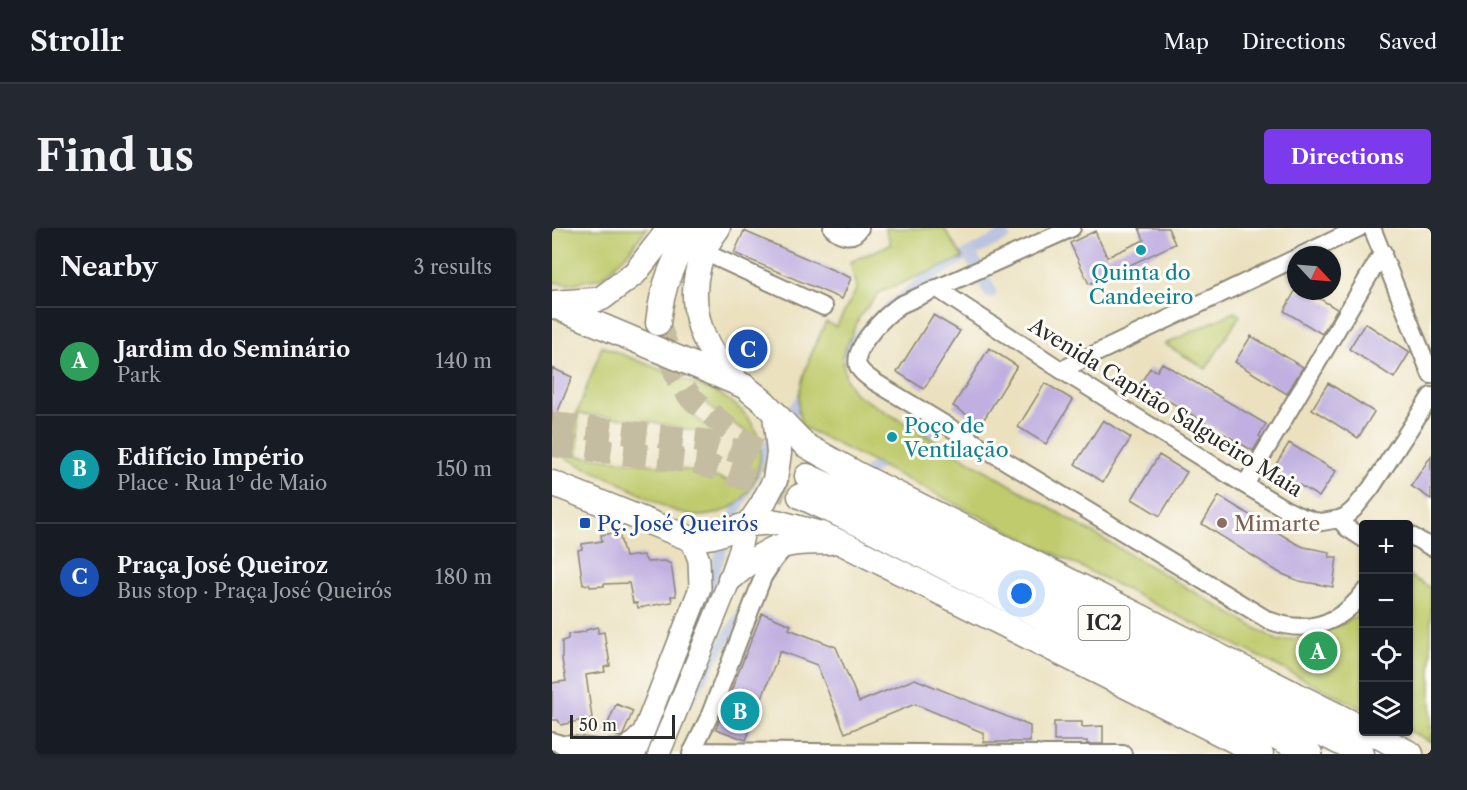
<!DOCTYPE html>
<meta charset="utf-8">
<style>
body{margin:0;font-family:"Libre Caslon Text",serif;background:#242831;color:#f1f3f6}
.controls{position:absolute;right:18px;bottom:18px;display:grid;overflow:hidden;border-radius:6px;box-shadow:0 2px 4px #0004}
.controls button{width:54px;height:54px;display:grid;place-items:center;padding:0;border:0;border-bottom:2px solid #363941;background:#171b24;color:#f1f3f6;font:30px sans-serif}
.compass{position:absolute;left:735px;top:18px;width:54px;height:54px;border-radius:50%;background:#171b24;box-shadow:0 2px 4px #0004;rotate:116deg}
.scale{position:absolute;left:18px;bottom:15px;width:105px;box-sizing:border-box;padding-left:6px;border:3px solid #2b2b2b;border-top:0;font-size:16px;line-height:21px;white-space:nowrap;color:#2b2b2b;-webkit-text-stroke:4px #fdfcf7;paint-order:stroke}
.you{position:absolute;left:470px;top:366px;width:21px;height:21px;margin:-15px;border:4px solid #fff;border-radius:50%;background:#1a73e8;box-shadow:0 0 0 9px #1a73e833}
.badge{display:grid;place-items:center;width:39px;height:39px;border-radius:50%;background:#7c3aed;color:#fff;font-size:20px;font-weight:700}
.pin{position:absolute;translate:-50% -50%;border:3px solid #fff;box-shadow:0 2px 6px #0006}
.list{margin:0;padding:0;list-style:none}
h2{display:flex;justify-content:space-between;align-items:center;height:78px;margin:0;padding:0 24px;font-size:26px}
h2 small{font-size:20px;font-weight:400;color:#9ea1a6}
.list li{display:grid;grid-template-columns:39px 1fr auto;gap:18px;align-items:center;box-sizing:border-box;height:108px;padding:0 24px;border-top:2px solid #363941}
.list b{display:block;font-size:22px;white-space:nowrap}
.list p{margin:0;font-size:20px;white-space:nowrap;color:#9ea1a6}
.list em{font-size:20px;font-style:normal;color:#9ea1a6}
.icon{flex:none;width:33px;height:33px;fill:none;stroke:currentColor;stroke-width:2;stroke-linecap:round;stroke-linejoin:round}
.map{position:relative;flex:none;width:879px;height:526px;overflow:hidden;border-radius:6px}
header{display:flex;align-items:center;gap:36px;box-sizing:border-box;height:84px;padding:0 30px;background:#171b24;border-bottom:2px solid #363941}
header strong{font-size:28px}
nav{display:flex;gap:33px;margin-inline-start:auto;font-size:21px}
.intro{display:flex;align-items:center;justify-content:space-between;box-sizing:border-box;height:144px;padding:0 36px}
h1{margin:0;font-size:42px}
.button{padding:15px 27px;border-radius:6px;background:#7c3aed;color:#fff;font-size:21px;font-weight:700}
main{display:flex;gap:36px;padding:0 36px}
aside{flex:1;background:#171b24;border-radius:6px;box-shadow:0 2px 4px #0004}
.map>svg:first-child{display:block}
</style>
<header>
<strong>Strollr</strong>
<nav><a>Map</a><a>Directions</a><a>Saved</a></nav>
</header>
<div class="intro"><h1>Find us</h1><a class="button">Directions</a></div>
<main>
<aside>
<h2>Nearby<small>3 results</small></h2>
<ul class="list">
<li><span class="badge" style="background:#2e9e5b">A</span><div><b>Jardim do Seminário</b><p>Park</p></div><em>140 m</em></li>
<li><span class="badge" style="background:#0f9aa8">B</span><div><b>Edifício Império</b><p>Place · Rua 1º de Maio</p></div><em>150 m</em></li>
<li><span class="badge" style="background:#1a4fb4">C</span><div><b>Praça José Queiroz</b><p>Bus stop · Praça José Queirós</p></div><em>180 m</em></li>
</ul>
</aside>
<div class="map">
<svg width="879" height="526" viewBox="0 0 879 526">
<rect width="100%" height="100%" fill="#fdfcf7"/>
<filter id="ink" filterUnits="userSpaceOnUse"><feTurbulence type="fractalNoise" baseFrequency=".0167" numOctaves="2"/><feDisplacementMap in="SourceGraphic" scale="12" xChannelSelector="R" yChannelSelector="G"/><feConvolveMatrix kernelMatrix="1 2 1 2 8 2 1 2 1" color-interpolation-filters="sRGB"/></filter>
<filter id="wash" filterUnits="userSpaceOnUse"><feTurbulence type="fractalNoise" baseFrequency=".008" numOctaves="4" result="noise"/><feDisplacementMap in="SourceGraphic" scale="24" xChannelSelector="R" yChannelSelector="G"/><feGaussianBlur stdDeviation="1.35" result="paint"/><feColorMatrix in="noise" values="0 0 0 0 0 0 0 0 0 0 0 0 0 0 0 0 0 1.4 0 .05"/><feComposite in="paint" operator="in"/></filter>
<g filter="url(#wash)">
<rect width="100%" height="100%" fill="#ebe1bf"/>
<path fill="#bac4de" d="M454 0 459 10 426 27 444 61V67L441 70H435L432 67 414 33 379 54 359 68 302 120 278 143 238 194 211 239 190 282 174 324 160 368 129 449 150 365 173 297 201 234 229 188 271 136 338 72 373 45 401 28Z
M378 196 384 205 333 238 305 260 279 282 240 326 219 351 187 398 134 486 162 419 211 345 251 297 272 275 298 252 327 229Z"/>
<path fill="#bfcb6d" stroke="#757b4c" stroke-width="1.5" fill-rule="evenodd" d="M0 0H95L75 26 49 50 17 56 0 54Z
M333 0H392L411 30 328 64 308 88 290 128 294 151 303 166 726 413C759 409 783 402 811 384V481L251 199C236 169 261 122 274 94L284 99 305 60 298 34 339 16Z
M682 84 688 87 654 141 613 116Z
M50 118 168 166C183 176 195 185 203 201 215 223 206 256 188 273 177 283 160 288 146 288 121 287 92 267 70 256 47 244 22 237 0 222V218L14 211 18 204ZM142 163 166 186 203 209 185 256 148 244 83 234 26 228V186L90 192 158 206 160 202 147 192 129 174Z
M856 347 879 360V514L857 503Z"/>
<g id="blocks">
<path fill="#c0afe0" d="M587 0H616L623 16 537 56 518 15 543 3 555 29 592 12Z
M192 3 299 50 290 71 182 25Z
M743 63H755L785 81 770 106 732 83Z
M381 87 408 103 372 161 345 144Z
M813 95 858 124 842 150 797 121Z
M699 108 751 139 735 166 683 134Z
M437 120 465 138 429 196 401 178Z
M610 135 714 196 707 208 709 210 701 223 588 156 598 140 605 143Z
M0 140 20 149 0 198Z
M493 155 521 172 494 216 466 199Z
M776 155 822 184 806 210 760 181Z
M551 192 579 210 551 254 523 236Z
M737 215 784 243 767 269 721 241Z
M607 227 635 244 608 288 580 271Z
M879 228V271L859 258Z
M667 268 743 315 752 319 778 324 777 329H785L781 359 747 353 728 345 650 296Z
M62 305 63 309H68L73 329 91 327 95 334 113 333 119 336 124 368H119L120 374 86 380 85 375H81L77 355 52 356V358L38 359 37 356 31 357 26 322 30 321V316L50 313 49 307Z
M210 385 239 397 237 401 284 419 307 474 363 451 478 498V514H432V505L363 476 293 505 265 437 228 423 194 512 164 501Z
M46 399V405L52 404 55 423H56L58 438 52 439 53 444 34 447 40 490 9 497 6 492H0V455L14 453 10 432V413L16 411V406L33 404 34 402Z
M64 476 81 483 71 507 68 509 53 503Z
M502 494H530V499L551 498V516H535V513H502Z"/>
</g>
</g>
<g filter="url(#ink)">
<use href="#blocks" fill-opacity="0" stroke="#8b8675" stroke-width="1.5"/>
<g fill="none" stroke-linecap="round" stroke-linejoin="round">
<path stroke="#c5bda1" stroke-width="24" stroke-dasharray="24 12" stroke-linecap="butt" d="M106 95 126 151 139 170 198 218 207 223
M0 196 151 213 197 227 255 248
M0 217 144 234 248 268"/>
<g stroke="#8b8675" stroke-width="20">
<path id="minor" d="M280 0C289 8 301 12 308 0
M520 0 348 77C334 87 300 119 306 138 309 145 317 150 323 154L716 392C754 407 787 397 812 364
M820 0 879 147
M152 24 272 79
M750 27 807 0
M384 60 509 142 693 257 735 282 745 287 762 293 770 294 787 291 794 288 802 281 819 260 879 168
M509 142 744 30
M693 257 831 24
M787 291 795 300 812 311
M856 306 879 319
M0 513 15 518
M140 523 485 526
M139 526 157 489 211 349 222 332 233 319
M491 526H571"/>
</g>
<g stroke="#8b8675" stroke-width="24">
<path id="major" d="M15 518C31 520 58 526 72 521 80 518 85 512 90 506
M83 526 148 360 147 332 139 311
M107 526 178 351 188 322 193 297"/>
</g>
<g stroke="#8b8675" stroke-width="27">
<path id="highway" d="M166 0C129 48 138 112 183 151
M1 75 43 72 50 70 83 45 118 0
M0 77 192 158 212 174 253 217 307 247 812 501
M106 95C110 58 121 31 142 0
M255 248 338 285 488 363 615 426 810 526
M0 255 139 311 161 308 197 296 210 277 223 252 227 225 223 185
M248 268 326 305 758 526
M197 296 225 294 269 306 290 315 709 526
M178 351C190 340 205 329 221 321 237 314 261 314 278 314
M817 503 859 526"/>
</g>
<use href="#minor" stroke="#fff" stroke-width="16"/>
<use href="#major" stroke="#fff" stroke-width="21"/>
<use href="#highway" stroke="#fff" stroke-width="24"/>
</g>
</g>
<g fill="#0f9aa8" stroke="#fdfcf7" stroke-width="2">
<circle cx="589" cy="22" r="6"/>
<circle cx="340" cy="209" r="6"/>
</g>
<rect fill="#1a4fb4" stroke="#fdfcf7" stroke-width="2" x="27" y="289" width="12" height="12" rx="3"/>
<circle fill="#8d6e63" stroke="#fdfcf7" stroke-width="2" cx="670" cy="295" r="6"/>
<g text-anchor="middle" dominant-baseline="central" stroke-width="6" stroke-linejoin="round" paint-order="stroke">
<rect fill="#fdfcf7" stroke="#6a6a68" stroke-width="1.5" x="526.5" y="378" width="51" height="34" rx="4.5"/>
<g font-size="20" font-weight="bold" fill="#2b2b2b">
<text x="552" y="395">IC2</text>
</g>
<g font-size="21" fill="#0d838f" stroke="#fdfcf7">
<text x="589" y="44">Quinta do<tspan x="589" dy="24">Candeeiro</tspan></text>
<text x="352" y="197" text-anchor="start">Poço de<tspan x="352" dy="24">Ventilação</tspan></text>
</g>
<g font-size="21" fill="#2b2b2b" stroke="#fdfcf7">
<text transform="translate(614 179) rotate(32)">Avenida Capitão Salgueiro Maia</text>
</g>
<g font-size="21" fill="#164399" stroke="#fdfcf7" text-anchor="start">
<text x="45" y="295">Pç. José Queirós</text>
</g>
<g font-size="21" fill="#785e54" stroke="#fdfcf7" text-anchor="start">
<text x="682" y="295">Mimarte</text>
</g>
</g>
</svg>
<div class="controls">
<button>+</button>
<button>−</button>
<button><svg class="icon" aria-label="locate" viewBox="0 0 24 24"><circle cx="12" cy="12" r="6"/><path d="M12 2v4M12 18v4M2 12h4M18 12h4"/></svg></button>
<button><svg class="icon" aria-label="layers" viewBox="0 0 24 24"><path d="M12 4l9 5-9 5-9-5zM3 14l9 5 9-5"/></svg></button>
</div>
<svg class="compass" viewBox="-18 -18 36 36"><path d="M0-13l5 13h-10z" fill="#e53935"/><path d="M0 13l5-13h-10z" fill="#9ea1a6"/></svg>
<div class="scale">50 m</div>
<div class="you"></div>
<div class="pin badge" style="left:766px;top:423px;background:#2e9e5b">A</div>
<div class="pin badge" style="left:188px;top:483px;background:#0f9aa8">B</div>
<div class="pin badge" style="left:196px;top:121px;background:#1a4fb4">C</div>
</div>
</main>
